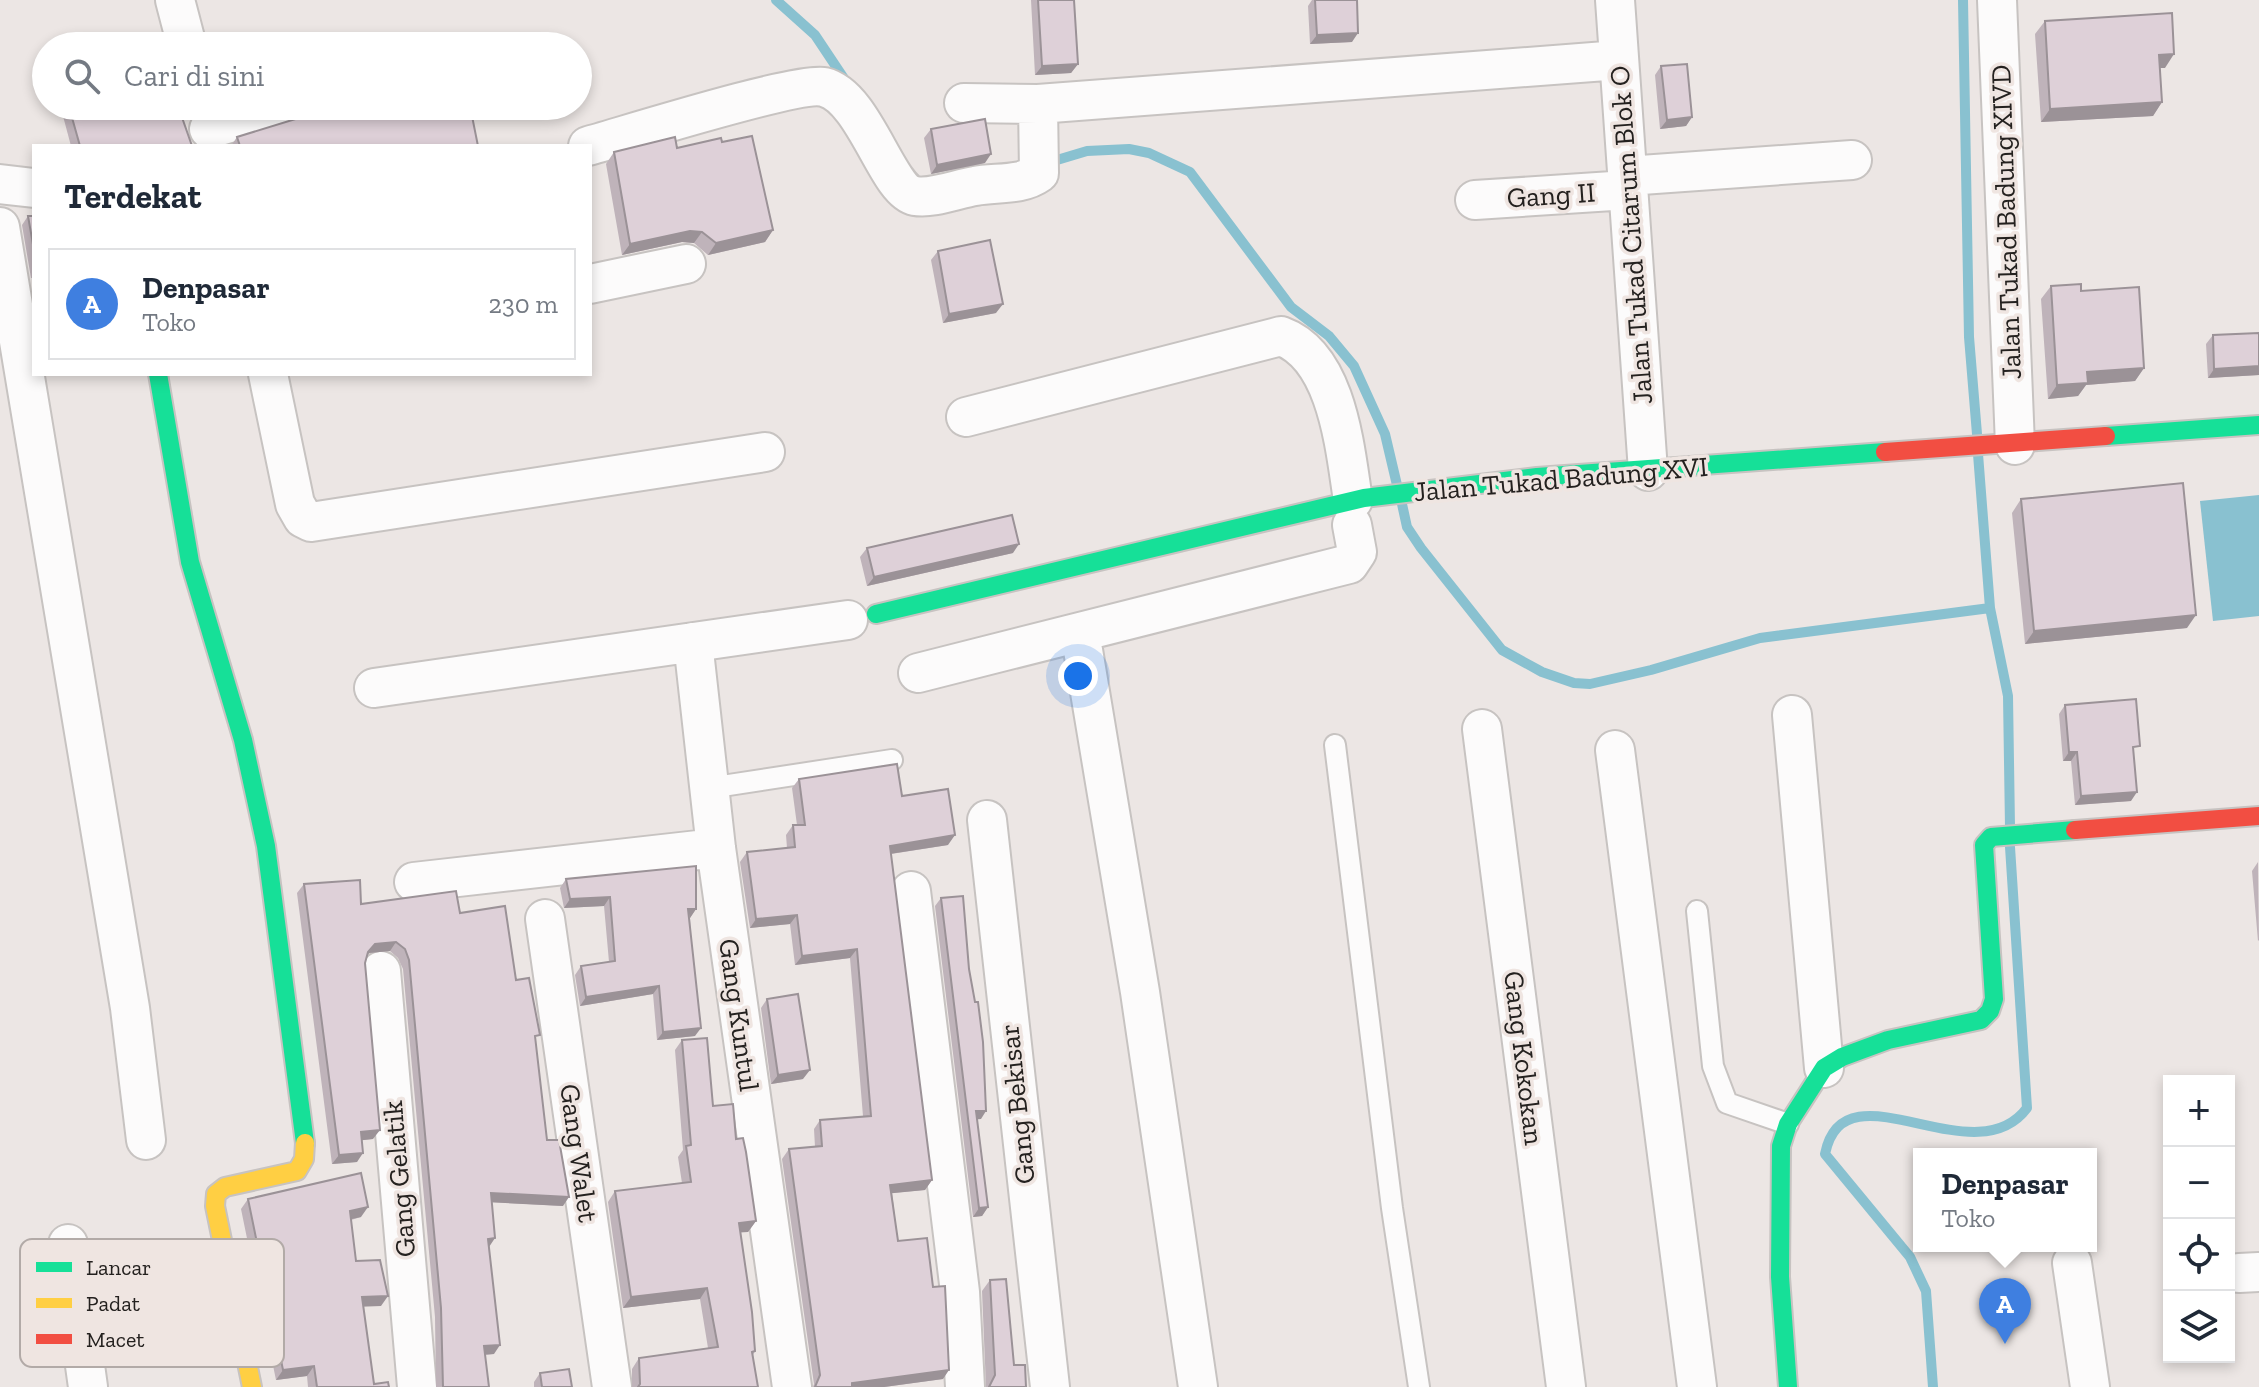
<!DOCTYPE html>
<html lang="id">
<meta charset="utf-8">
<style>
body{margin:0;font-family:"Zilla Slab",serif;background:#f2f2f3;color:#1f2937}
.controls{position:absolute;right:24px;bottom:24px;display:grid;overflow:hidden;border-radius:0px;box-shadow:0 4px 12px #0003}
.controls button{width:72px;height:72px;display:grid;place-items:center;padding:0;border:0;border-bottom:2px solid #e0e1e3;background:#fff;color:#1f2937;font:40px sans-serif}
.you{position:absolute;left:1078px;top:676px;width:28px;height:28px;margin:-20px;border:6px solid #fff;border-radius:50%;background:#1a73e8;box-shadow:0 0 0 12px #1a73e833}
.badge{display:grid;place-items:center;width:52px;height:52px;border-radius:50%;background:#d93025;color:#fff;font-size:26px;font-weight:700}
.pin{position:absolute;translate:-50% -66px;filter:drop-shadow(0 2px 4px #0008)}
.pin::after{content:'';position:absolute;top:42px;width:28px;height:24px;background:inherit;clip-path:polygon(0 0,100% 0,50% 100%)}
.popup{position:absolute;left:1913px;top:1148px;width:184px;height:104px;box-sizing:border-box;display:grid;place-content:center;border-radius:0px;background:#fff;filter:drop-shadow(0 2px 6px #0005);font-size:26px;white-space:nowrap;color:#747a83}
.popup b{font-size:30px;color:#1f2937}
.popup::after{content:'';position:absolute;left:50%;top:100%;margin-left:-16px;border:16px solid transparent;border-top-color:#fff}
.list{margin:0;padding:0;list-style:none}
h2{display:flex;justify-content:space-between;align-items:center;height:104px;margin:0;padding:0 32px;font-size:34px}
h2 small{font-size:26px;font-weight:400;color:#747a83}
.list li{display:grid;grid-template-columns:52px 1fr auto;gap:24px;align-items:center;box-sizing:border-box;height:112px;margin:0 16px 16px;padding:0 16px;border:2px solid #e0e1e3;border-radius:0px}
.list b{display:block;font-size:30px;white-space:nowrap}
.list p{margin:0;font-size:26px;white-space:nowrap;color:#747a83}
.list em{font-size:26px;font-style:normal;color:#747a83}
.icon{flex:none;width:44px;height:44px;fill:none;stroke:currentColor;stroke-width:2;stroke-linecap:round;stroke-linejoin:round}
.map{position:relative;flex:none;width:2259px;height:1387px;overflow:hidden}
.search{position:absolute;background:#fff;box-shadow:0 4px 12px #0003;left:32px;top:32px;width:560px;height:88px;display:flex;align-items:center;gap:20px;box-sizing:border-box;padding:0 28px;border-radius:44px;color:#747a83;font-size:30px}
.panel{position:absolute;background:#fff;box-shadow:0 4px 12px #0003;left:32px;top:144px;width:560px;height:232px;border-radius:0px}
.map>svg:first-child{display:block}
</style>
<div class="map">
<svg width="2259" height="1387" viewBox="0 0 2259 1387">
<rect width="100%" height="100%" fill="#ece6e4"/>
<path fill="#89c1d0" d="M2259 495V616L2213 621 2200 501Z"/>
<g fill="none" stroke-linecap="round" stroke-linejoin="round">
<path stroke="#89c1d0" stroke-width="10" d="M776 0 815 35 847 83
M1963 0 1969 337 1977 434
M1047 163 1087 151 1129 149 1149 153 1190 172 1291 307 1329 336 1354 366 1385 434 1397 485
M1978 454 1990 608 2008 696 2010 827
M1402 504 1407 527 1421 548 1502 650 1542 672 1574 683 1590 684 1651 670 1760 638 1990 608
M1933 1387 1926 1291 1910 1257 1825 1154C1844 1060 1974 1179 2027 1108L2010 847"/>
<g stroke="#c7c3c1" stroke-width="24">
<path id="lane" d="M1335 745 1392 1208 1419 1387
M709 788 892 760
M1697 911 1713 1066 1727 1103 1788 1124"/>
</g>
<g stroke="#c7c3c1" stroke-width="42">
<path id="street" d="M175 0 187 46
M1615 0 1648 471
M1997 0 2015 445
M964 103 1038 104 1619 60
M209 129 287 106
M588 146C624 136 799 81 824 87 865 97 887 191 915 196 933 199 957 189 975 186 996 182 1021 186 1039 173L1038 104
M1627 176 1852 160
M0 184 34 188
M1475 200 1628 190
M0 227 130 1008 146 1140
M590 284 686 264
M268 374 295 504 303 518 311 522 765 452
M966 417 1281 336C1338 357 1345 450 1353 500
M1080 632 1140 992 1198 1387
M693 642 716 848 792 1387
M918 673 1349 564 1357 552 1352 525
M374 688 848 620
M1792 715 1824 1068
M1482 729 1566 1387
M1615 750 1697 1387
M987 820 1050 1387
M414 882 716 848
M911 891 960 1292 965 1387
M545 919 612 1387
M381 971 417 1387
M68 1244 88 1387
M2072 1263 2090 1387
M2239 1273 2259 1272"/>
</g>
<g stroke="#c7c3c1" stroke-width="22">
<path id="fast" d="M158 374 190 562 243 740 266 846 305 1143
M2106 436 2259 425
M876 614 1364 498 1537 477 1885 452
M1788 1387 1780 1277 1781 1146 1788 1124 1824 1068 1842 1057 1888 1040 1981 1020 1990 1011 1994 999 1984 845 1991 837 2075 830"/>
</g>
<g stroke="#c7c3c1" stroke-width="22">
<path id="slow" d="M252 1387 215 1206 216 1194 225 1187 297 1171 304 1159 305 1143"/>
</g>
<g stroke="#c7c3c1" stroke-width="22">
<path id="jam" d="M1885 452 2106 436
M2075 830 2259 816"/>
</g>
<use href="#lane" stroke="#fcfbfb" stroke-width="20"/>
<use href="#street" stroke="#fcfbfb" stroke-width="38"/>
<use href="#fast" stroke="#16e098" stroke-width="18"/>
<use href="#slow" stroke="#ffcf43" stroke-width="18"/>
<use href="#jam" stroke="#f24e42" stroke-width="18"/>
</g>
<path fill="#bfb3ba" d="M1031 0H1074L1078 64 1071 73 1035 75Z
M1312 0H1357L1352 42 1310 44 1308 6Z
M2045 21 2165 68H2160L2162 102 2153 116 2041 122 2035 34Z
M1661 66 1692 117 1686 126 1660 129 1655 75Z
M313 106 339 109 348 106H472L470 108 478 146H231L237 137 307 115Z
M69 107 192 146H71L63 116Z
M931 129 985 163 931 174 924 138Z
M722 142 773 230 765 242 708 255 694 243 682 242 622 255 606 164 614 152 677 148Z
M28 216H34V278H31L22 225Z
M938 251 996 313 943 323 931 260Z
M2051 286 2081 291 2144 368 2135 381 2086 385 2078 396 2048 399 2041 299Z
M2259 333V375L2208 378 2206 344 2213 335Z
M2021 499 2187 628 2025 644 2012 513Z
M867 548 1013 553 867 586 860 557Z
M2065 705 2131 801 2075 805 2071 761H2063L2059 714Z
M799 779 902 796 948 845 891 854 932 1180 925 1190 892 1193 898 1241 943 1379 884 1387H813L814 1384 782 1159 789 1149 815 1147 814 1129 820 1120 863 1116 850 958 795 965 790 924 750 928 740 862 747 852 787 848 786 835 793 825H797L792 788Z
M2258 862 2259 940 2258 941 2252 871Z
M566 879 696 909 690 918 695 1036 657 1040 653 994 580 1006 575 975 581 966 609 962 604 906 564 908 560 888Z
M304 884 361 904 460 913 516 980 535 1041 547 1140 563 1206 492 1202 489 1247 494 1354 485 1355 489 1387H436L435 1317 403 969 398 958 390 951 369 953 367 955 365 963 373 1139 362 1140 357 1162 332 1164 297 893Z
M941 898 981 1119H977L988 1207 982 1216 973 1217 935 906Z
M767 999 803 1079 771 1084 761 1008Z
M682 1040 713 1106 736 1139 756 1221 748 1232H740L755 1351 753 1355 758 1387H632V1369L639 1358 708 1348 700 1299 623 1308 608 1202 615 1191 682 1183 678 1157 683 1150 675 1050Z
M248 1199 361 1217 351 1220 356 1261 381 1306H363L374 1384 389 1387H308L307 1376 276 1380 241 1209Z
M990 1280 1014 1365 1026 1387H986L982 1291Z
M540 1373 572 1387H534V1382Z"/>
<path fill="#9b9297" d="M1358 33 1352 42 1310 44 1317 35Z
M2174 54 2165 68H2150L2159 55Z
M1078 64 1071 73 1035 75 1042 66Z
M2162 102 2153 116 2041 122 2050 109Z
M1692 117 1686 126 1660 129 1667 120Z
M991 154 985 163 931 174 937 165Z
M773 230 765 242 708 255 716 243Z
M690 231 702 232 694 243 682 242 622 255 630 244Z
M1003 304 996 313 943 323 949 314Z
M2259 366V375L2208 378 2214 369Z
M2144 368 2135 381 2086 385 2078 396 2048 399 2057 385 2087 372Z
M1019 544 1013 553 867 586 874 577Z
M2196 615 2187 628 2025 644 2034 631Z
M2069 752H2077L2071 761H2063Z
M2137 792 2131 801 2075 805 2081 796Z
M955 835 948 845 883 855 890 846Z
M610 897 604 906 564 908 570 899Z
M688 909H696L690 918Z
M797 915 790 924 750 928 756 919Z
M396 942 390 951 369 953 362 961 375 944Z
M857 949 850 958 795 965 802 956Z
M659 986 653 994 580 1006 586 997Z
M701 1028 695 1036 657 1040 663 1032Z
M810 1070 803 1079 771 1084 778 1075Z
M976 1111H986L981 1119 970 1120Z
M380 1130 373 1139 355 1141 361 1132Z
M363 1153 357 1162 332 1164 339 1155Z
M932 1180 925 1190 884 1194 890 1185Z
M491 1193 569 1197 563 1206 485 1202Z
M368 1207 361 1217 343 1221 350 1211Z
M988 1207 982 1216 973 1217 979 1208Z
M756 1221 748 1232 731 1233 739 1223Z
M495 1238 489 1247 488 1239Z
M707 1288 700 1299 623 1308 631 1297Z
M388 1296 381 1306 354 1307 362 1297Z
M500 1345 494 1354 478 1355 484 1346Z
M314 1366 307 1376 276 1380 283 1370Z
M949 1370 943 1379 884 1387H849L852 1383Z"/>
<path fill="#ded0d8" stroke="#9b9297" stroke-width="2" d="M1038 0H1074L1078 64 1042 66Z
M1315 0H1357L1358 33 1317 35Z
M2172 13 2174 54 2159 55 2162 102 2050 109 2045 21Z
M1687 64 1692 117 1667 120 1661 66Z
M72 106H178L192 146H80L69 107Z
M313 106H338L339 109 348 106H470L478 146H240L237 137 315 113Z
M985 119 991 154 937 165 931 129Z
M752 136 773 230 716 243 702 232 690 231 630 244 614 152 675 137 677 148 721 138 722 142Z
M28 216H34V250Z
M990 240 1003 304 949 314 938 251Z
M2081 284V291L2139 287 2144 368 2087 372 2088 383 2057 385 2051 286Z
M2259 333V366L2214 369 2213 335Z
M2183 483 2196 615 2034 631 2021 499Z
M1012 515 1019 544 874 577 867 548Z
M2136 699 2140 746 2133 747 2137 792 2081 796 2077 752H2069L2065 705Z
M897 764 902 796 948 789 955 835 890 846 932 1180 890 1185 898 1241 927 1238 933 1287 945 1286 949 1370 852 1383V1387H815L820 1375 789 1149 822 1146 820 1120 871 1116 857 949 802 956 797 915 756 919 747 852 795 847 793 825H805L799 779Z
M696 866V909H688L701 1028 663 1032 659 986 586 997 581 966 615 961 610 897 570 899 566 879Z
M360 880 361 904 456 891 460 913 505 906 516 980 529 978 540 1035 535 1036 547 1140H559L569 1197 491 1193 495 1238 488 1239 500 1345 484 1346 489 1387H443L441 1308 409 960 405 949 396 942 375 944 368 952 365 963 380 1130 361 1132 363 1153 339 1155 304 884Z
M963 896 969 969 975 1002H978L983 1042 986 1111H976L988 1207 979 1208 941 898Z
M798 994 810 1070 778 1075 767 999Z
M707 1038 713 1106 733 1104 736 1139 743 1138 746 1152 756 1221 739 1223 752 1312 755 1351 752 1352 758 1387H638L640 1384 639 1358 718 1347 707 1288 631 1297 615 1191 691 1182 686 1146 691 1145 682 1040Z
M361 1173 368 1207 350 1211 356 1261 380 1260 388 1296 362 1297 374 1384 388 1382 389 1387H317L314 1366 283 1370 248 1199Z
M1006 1279 1014 1365H1025L1026 1387H989L995 1375 990 1280Z
M569 1369 572 1387H542L540 1373Z"/>
<g text-anchor="middle" dominant-baseline="central" stroke-width="7" stroke-linejoin="round" paint-order="stroke">
<g font-size="28" fill="#24211f" stroke="#efe5e1">
<text transform="translate(1551 195) rotate(-4)">Gang II</text>
<text transform="translate(2006 222) rotate(-92)">Jalan Tukad Badung XIVD</text>
<text transform="translate(1631 235) rotate(-94)">Jalan Tukad Citarum Blok O</text>
<text transform="translate(1561 479) rotate(-5)">Jalan Tukad Badung XVI</text>
<text transform="translate(739 1015) rotate(82)">Gang Kuntul</text>
<text transform="translate(1524 1058) rotate(83)">Gang Kokokan</text>
<text transform="translate(1017 1104) rotate(-96)">Gang Bekisar</text>
<text transform="translate(579 1153) rotate(82)">Gang Walet</text>
<text transform="translate(399 1179) rotate(-95)">Gang Gelatik</text>
</g>
</g>
<rect x="20" y="1239" width="264" height="128" rx="12" fill="#efe5e1" stroke="#b2aaa7" stroke-width="2"/>
<rect x="36" y="1262" width="36" height="10" fill="#16e098"/>
<rect x="36" y="1298" width="36" height="10" fill="#ffcf43"/>
<rect x="36" y="1334" width="36" height="10" fill="#f24e42"/>
<g font-size="22" fill="#24211f">
<text x="86" y="1275">Lancar</text>
<text x="86" y="1311">Padat</text>
<text x="86" y="1347">Macet</text>
</g>
</svg>
<div class="controls">
<button>+</button>
<button>−</button>
<button><svg class="icon" aria-label="locate" viewBox="0 0 24 24"><circle cx="12" cy="12" r="6"/><path d="M12 2v4M12 18v4M2 12h4M18 12h4"/></svg></button>
<button><svg class="icon" aria-label="layers" viewBox="0 0 24 24"><path d="M12 4l9 5-9 5-9-5zM3 14l9 5 9-5"/></svg></button>
</div>
<div class="you"></div>
<div class="pin badge" style="left:2005px;top:1344px;background:#3f7fe0">A</div>
<div class="popup"><b>Denpasar</b>Toko</div>
<div class="search"><svg class="icon" aria-label="search" viewBox="0 0 24 24"><circle cx="10" cy="10" r="6"/><path d="M15 15l6 6"/></svg>Cari di sini</div>
<section class="panel">
<h2>Terdekat<small></small></h2>
<ul class="list">
<li><span class="badge" style="background:#3f7fe0">A</span><div><b>Denpasar</b><p>Toko</p></div><em>230 m</em></li>
</ul>
</section>
</div>
